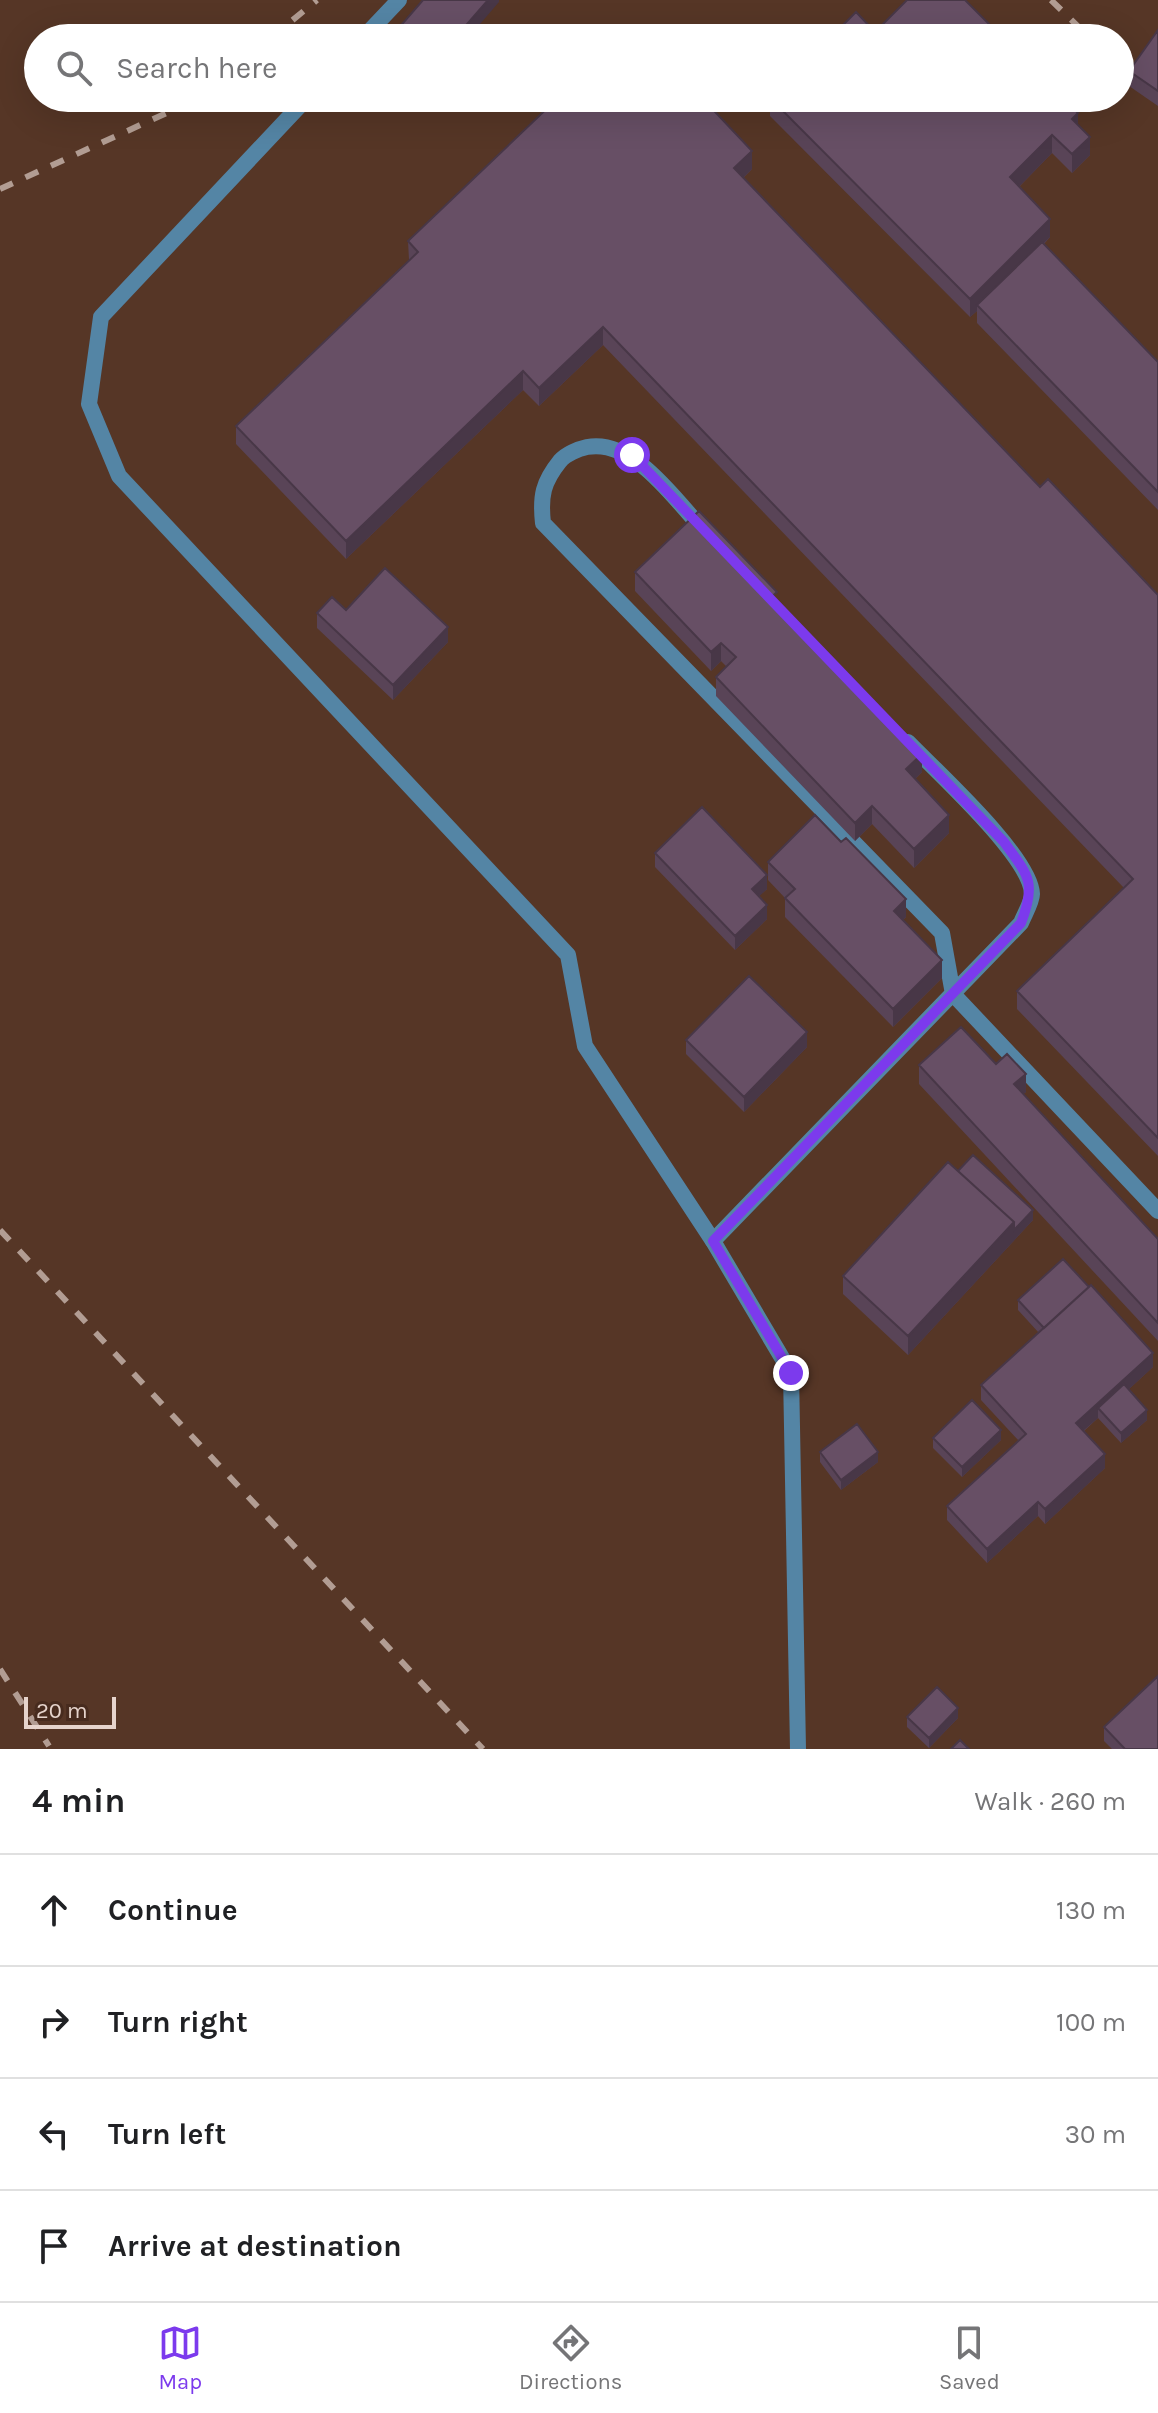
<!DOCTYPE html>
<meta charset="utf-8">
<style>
body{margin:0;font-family:Karla,sans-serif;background:#f6f6f6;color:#202124}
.scale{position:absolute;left:24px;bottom:20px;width:92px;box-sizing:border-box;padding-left:8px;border:4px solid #e6d4cc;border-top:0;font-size:22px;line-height:28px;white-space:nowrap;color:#e6d4cc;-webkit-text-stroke:6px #472b1e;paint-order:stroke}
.stop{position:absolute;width:24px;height:24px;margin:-18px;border:6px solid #7c3aed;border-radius:50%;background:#fff}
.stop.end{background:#7c3aed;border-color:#fff;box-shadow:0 2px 8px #0008}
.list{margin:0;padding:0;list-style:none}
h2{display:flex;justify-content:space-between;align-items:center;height:104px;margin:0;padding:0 32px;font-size:34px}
h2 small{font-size:26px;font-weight:400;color:#757577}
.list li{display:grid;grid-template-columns:52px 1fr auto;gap:24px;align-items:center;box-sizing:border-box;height:112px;padding:0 32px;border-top:2px solid #e0e0e0}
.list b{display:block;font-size:30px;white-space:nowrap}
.list em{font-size:26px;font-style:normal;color:#757577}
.icon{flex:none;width:44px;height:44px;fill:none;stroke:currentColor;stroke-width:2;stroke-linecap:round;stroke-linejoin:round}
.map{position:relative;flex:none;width:1158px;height:1749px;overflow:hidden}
.search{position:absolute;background:#fff;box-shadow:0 8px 32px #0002;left:24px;right:24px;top:24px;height:88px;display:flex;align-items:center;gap:20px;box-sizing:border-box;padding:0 28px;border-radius:44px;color:#757577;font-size:30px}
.sheet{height:552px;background:#fff}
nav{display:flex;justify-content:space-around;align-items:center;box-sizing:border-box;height:112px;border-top:2px solid #e0e0e0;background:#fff;font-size:22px;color:#757577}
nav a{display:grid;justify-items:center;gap:4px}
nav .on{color:#7c3aed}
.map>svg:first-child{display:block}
</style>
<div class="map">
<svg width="1158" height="1749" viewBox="0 0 1158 1749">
<rect width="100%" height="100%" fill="#472b1e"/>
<path fill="#563626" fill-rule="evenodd" d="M0 0H1158V1749H0ZM38 38H1120V98H38Z"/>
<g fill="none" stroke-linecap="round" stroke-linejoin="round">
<path stroke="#5485a5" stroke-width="16" d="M706 533C676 501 634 438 587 447 578 449 566 454 560 461 543 482 540 496 543 523L942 933 953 994 1158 1211
M713 1241 1021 923C1024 915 1032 902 1032 894 1031 857 936 771 908 742"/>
<path stroke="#5485a5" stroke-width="16" d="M363 38 399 0
M307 98 101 317 89 404 119 476 568 955 585 1046 713 1241 791 1373 798 1749"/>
<path stroke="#b29d93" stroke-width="6" stroke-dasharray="14 14" stroke-linecap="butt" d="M1051 0 1090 38
M271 38 317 0
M0 189 171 111 188 98
M0 1230 483 1749
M0 1669 49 1746"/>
</g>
<path fill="#594457" d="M1158 30V106L1129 86V71Z
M391 98H416L405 110Z
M770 98 1078 125 1090 155 1072 173 1052 153 1019 187 1050 237 1044 244 1158 362V510L977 323V311L970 317 770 116Z
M752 169 743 178 1040 487 1158 595V1156L1017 1009V991L1124 888 603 345 539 406 523 390 346 559 236 444V426L409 260 408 241Z
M635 572 777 603 922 772 915 779 949 833 914 868 872 824 855 841 716 696V677L727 667 721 661 711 671 635 591Z
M346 610 448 642 393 700 317 628V613Z
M655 853 767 889 759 896 767 919 735 950 655 867Z
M768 862 906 917 903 920 942 978 893 1027 785 917V898L768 880Z
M686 1040 807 1047 744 1112 686 1054Z
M919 1065 1026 1092 1023 1094 1158 1239V1341L919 1084Z
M958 1171 1033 1220 908 1355 843 1294V1276Z
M1018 1300 1153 1367 1128 1390 1147 1420 1121 1443 1098 1418 1084 1431 1105 1468 1045 1524 1038 1516 987 1563 947 1520V1506L1019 1441 981 1400V1385L1039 1333 1018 1310Z
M933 1438 1001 1440 962 1477 933 1448Z
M820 1452 878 1462 841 1490 820 1462Z
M907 1717 958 1718 929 1748 907 1727Z
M1104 1727 1158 1749H1112L1104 1741Z"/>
<path fill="#483747" d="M488 0H499V2L468 38H455Z
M405 98H416L405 110Z
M1078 113V132L1072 119Z
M1052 135V153L1010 196V177Z
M1090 137V155L1072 173V154Z
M752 151V169L734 187V168Z
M1050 219V237L979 308 977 305V311L970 317V299Z
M603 327V345L539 406V388Z
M523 371V390L346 559V541Z
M448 627V642L393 700V685Z
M721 643V661L711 671V652Z
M922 754V772L906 788V769Z
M872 806V824L855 841V823Z
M949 815V833L914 868V849Z
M767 875V889L752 903V889Z
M906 899V917L894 929V911Z
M767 905V919L735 950V936Z
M942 960V978L893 1027V1009Z
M807 1032V1047L744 1112V1097Z
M1026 1074V1092L1014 1103V1084Z
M1033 1210V1220L908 1355V1336L1014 1222Z
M1153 1353V1367L1103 1413 1098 1408V1418L1076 1437V1423Z
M1147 1410V1420L1121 1443V1433Z
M1001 1430V1440L962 1477V1467Z
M878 1452V1462L841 1490V1480Z
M1105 1454V1468L1045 1524V1509Z
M1038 1502V1516L987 1563V1549Z
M958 1708V1718L929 1748V1738Z"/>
<path fill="#674f65" stroke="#483747" stroke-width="2" d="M423 0H488L455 38H390Z
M907 0H965L1003 38H830L856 12 875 32Z
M633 26 644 38H620Z
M1158 30V91L1129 71Z
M558 98H702L752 151 734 168 1040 487 1048 479 1158 595V1138L1017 991 1133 879 603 327 539 388 523 371 346 541 236 426 418 252 408 241Z
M770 98H1063L1078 113 1072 119 1090 137 1072 154 1052 135 1010 177 1050 219 970 299Z
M1042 242 1158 362V492L977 305Z
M699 511 777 592 771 597 922 754 906 769 949 815 914 849 872 806 855 823 716 677 736 657 721 643 711 652 635 572Z
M385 568 448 627 393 685 317 613 332 597 346 610Z
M702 807 767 875 752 889 767 905 735 936 655 853Z
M815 815 841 842 846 838 906 899 894 911 942 960 893 1009 785 898 795 889 768 862Z
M749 976 807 1032 744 1097 686 1040Z
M961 1027 996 1064 1007 1054 1026 1074 1014 1084 1158 1239V1323L919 1065Z
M973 1155 1033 1210 1014 1230V1222L958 1171Z
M948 1162 1014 1222 908 1336 843 1276Z
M1063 1259 1089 1287 1044 1328 1018 1300Z
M1091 1285 1153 1353 1076 1423 1105 1454 1045 1509 1038 1502 987 1549 947 1506 1026 1434 981 1385Z
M1124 1384 1147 1410 1121 1433 1098 1408Z
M972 1400 1001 1430 962 1467 933 1438Z
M857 1424 878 1452 841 1480 820 1452Z
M1158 1676V1749H1125L1104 1727Z
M937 1687 958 1708 929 1738 907 1717Z
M960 1740 969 1749H951Z"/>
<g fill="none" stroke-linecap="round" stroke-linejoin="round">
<path stroke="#7c3aed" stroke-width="10" d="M632 455 1004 842C1028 875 1037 882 1021 923L713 1241 791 1373"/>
</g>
</svg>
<div class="scale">20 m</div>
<div class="stop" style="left:632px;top:455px"></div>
<div class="stop end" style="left:791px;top:1373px"></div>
<div class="search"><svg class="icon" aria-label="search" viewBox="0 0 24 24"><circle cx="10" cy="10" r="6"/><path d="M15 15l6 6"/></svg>Search here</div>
</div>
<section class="sheet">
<h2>4 min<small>Walk · 260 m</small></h2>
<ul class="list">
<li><svg class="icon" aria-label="ahead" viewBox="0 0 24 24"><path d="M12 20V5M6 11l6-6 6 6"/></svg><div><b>Continue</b></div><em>130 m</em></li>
<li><svg class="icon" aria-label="right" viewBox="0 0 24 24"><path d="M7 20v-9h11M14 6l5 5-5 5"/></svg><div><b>Turn right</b></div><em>100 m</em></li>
<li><svg class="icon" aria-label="left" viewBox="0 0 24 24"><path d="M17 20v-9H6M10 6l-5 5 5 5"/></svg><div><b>Turn left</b></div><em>30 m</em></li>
<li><svg class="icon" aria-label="arrive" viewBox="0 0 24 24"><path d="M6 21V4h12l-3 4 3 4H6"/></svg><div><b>Arrive at destination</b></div></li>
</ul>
</section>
<nav>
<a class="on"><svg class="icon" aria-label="map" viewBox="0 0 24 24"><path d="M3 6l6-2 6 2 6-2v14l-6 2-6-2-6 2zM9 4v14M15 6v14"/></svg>Map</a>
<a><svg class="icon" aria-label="directions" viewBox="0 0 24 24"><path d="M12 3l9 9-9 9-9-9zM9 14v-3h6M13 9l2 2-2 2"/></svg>Directions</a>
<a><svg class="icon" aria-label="saved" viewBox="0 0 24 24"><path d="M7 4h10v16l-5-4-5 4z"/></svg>Saved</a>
</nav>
